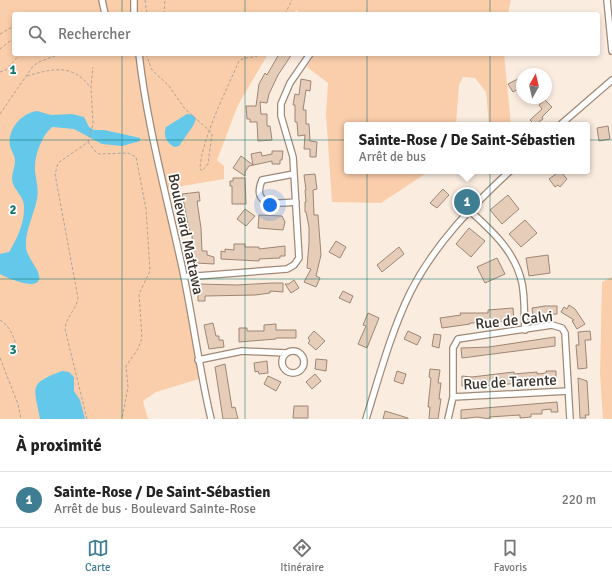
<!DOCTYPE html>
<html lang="fr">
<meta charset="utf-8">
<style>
body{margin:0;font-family:Signika,sans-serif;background:#f2f2f2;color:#222}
.compass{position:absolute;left:516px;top:68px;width:36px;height:36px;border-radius:50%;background:#fff;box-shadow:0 2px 6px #0003;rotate:8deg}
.you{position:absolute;left:270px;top:205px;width:14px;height:14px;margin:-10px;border:3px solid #fff;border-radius:50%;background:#1a73e8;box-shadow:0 0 0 6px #1a73e833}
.badge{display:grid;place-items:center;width:26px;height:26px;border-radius:50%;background:#3f7d93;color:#fff;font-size:13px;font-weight:700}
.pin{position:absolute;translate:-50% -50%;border:2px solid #fff;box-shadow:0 1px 4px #0006}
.popup{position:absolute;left:344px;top:122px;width:246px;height:52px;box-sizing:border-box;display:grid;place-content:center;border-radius:4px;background:#fff;filter:drop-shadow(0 1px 3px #0005);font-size:13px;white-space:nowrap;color:#767676}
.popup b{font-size:15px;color:#222}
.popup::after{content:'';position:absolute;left:50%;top:100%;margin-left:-8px;border:8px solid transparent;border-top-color:#fff}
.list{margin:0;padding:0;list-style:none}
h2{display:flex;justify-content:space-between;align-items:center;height:52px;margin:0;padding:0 16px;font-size:17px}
h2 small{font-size:13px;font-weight:400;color:#767676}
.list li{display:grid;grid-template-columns:26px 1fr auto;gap:12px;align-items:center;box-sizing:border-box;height:56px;padding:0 16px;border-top:1px solid #e0e0e0}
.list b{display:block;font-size:15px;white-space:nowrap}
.list p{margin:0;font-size:13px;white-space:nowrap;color:#767676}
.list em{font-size:13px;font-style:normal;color:#767676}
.icon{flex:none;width:22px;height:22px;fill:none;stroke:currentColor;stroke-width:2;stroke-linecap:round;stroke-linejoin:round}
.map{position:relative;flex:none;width:612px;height:419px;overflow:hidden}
.search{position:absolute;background:#fff;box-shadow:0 2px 6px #0003;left:12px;right:12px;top:12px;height:44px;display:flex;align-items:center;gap:10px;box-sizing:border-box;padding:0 14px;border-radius:4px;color:#767676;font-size:15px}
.sheet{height:108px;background:#fff}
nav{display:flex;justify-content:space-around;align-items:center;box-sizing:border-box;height:56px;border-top:1px solid #e0e0e0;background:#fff;font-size:11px;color:#767676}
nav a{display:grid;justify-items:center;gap:2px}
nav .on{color:#3f7d93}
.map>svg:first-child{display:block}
</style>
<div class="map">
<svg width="612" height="419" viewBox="0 0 612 419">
<rect width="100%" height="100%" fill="#fbece0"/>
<path fill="#fbceab" d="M0 0H511L508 14H302L296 10 294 14H14V54H268L238 105 217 160 224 166V179L165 189 202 378 156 392 143 401 148 419H0Z
M315 54H504L511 125H489L486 92 475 78 463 77 459 85 456 125H347V171H427L425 174 381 203 332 202 326 114 328 83 307 67Z
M612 277V419H603L600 374 602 282Z"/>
<path fill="#64c8eb" d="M37 111 51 115 72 114 84 117 89 127 94 130H104L136 137 140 138V141L122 146 102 144 74 129 52 127C41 137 34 156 35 171 36 180 39 190 37 199 34 215 25 230 26 247 26 257 42 272 39 280 35 290 7 278 0 274V254L9 252C17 239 25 222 24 206 24 198 16 191 13 184 10 175 15 169 15 161 15 155 11 151 10 146 7 130 21 113 37 111Z
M187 114 193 115 196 119 193 126 179 146 174 147C166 142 163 136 166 127Z
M62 371 69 372 74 377V391L80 400 85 419H40C34 386 28 384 62 371Z"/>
<path fill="#e6cdba" stroke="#9d8674" d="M279 54H292L278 75 269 94 267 103 260 102 261 114H267V126H270L272 140 258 141 257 122H250V119H247L246 106H256L259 84 265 73 267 75Z
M522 77V87L513 92 508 84Z
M301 79 311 81 310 91 306 90 303 110H306V124H309L310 141 317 142 316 157H310V149H304L305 135 298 136 297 122H295V105H293L295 94 299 95Z
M545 100 552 107 542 117 543 119 535 125 530 120 542 109 539 105Z
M608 126 610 139 599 141 597 128Z
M272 151H283L282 160H280V164H272V161L249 166 245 172V176L233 168 241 156 253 165 251 154 261 152 262 156 272 154Z
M560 171 567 179 560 187 558 185 555 187 549 179Z
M315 174 317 189 313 190 314 215H318L321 255 316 276 320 278 316 287 304 282 311 269 307 268 309 243V227L306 212H305V202H306L305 190H306L304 175Z
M233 178H245L246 204H232V186H230V181H233Z
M443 189 449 195 437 208 430 203Z
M199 192 200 201H197L201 228 202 251H207V255L214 257V264L196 263V261H193L192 234H190L182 194Z
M508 195 519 209 502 224 490 210Z
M245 209 255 216 246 226 237 219Z
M259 215 282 216 285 222 283 230 258 228Z
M525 220 537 233 521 247 509 234Z
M469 228 485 241 471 257 456 244Z
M336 241 346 247 340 258 329 252Z
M234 244H245V247H259V249L285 246V256H280V258L259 259V261L221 259V251L225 252V249L234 250Z
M399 247 404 254 382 272 377 265Z
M548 255 550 273 529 276 526 258Z
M497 258 505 274 485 283 477 267Z
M294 280 299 288 291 293 285 284H289Z
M272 283H283V292L270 291V293L255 295 205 296V301H198V284L237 285Z
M343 291 353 296 350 303 339 298Z
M569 305 575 309 585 324 577 329 572 321 574 320 561 312 564 307 567 309Z
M545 306H557V314L533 316 532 308Z
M513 308 514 321 470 323V324L442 328 440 318 461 315 460 313H488V310Z
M368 313 379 318 367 348 358 344 366 326 363 325Z
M213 323 216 336H219V340H223L224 347 209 349 204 325Z
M276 324V330H296V338H276V339L239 342V328H247V331H264V325Z
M314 331 325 341 316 350 308 343 310 341 308 338Z
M408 331 421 337 417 345 404 339Z
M590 331 591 340H585L587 368 578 369 576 345H579L578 332Z
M434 334 441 335 439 348 432 346Z
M555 337V346L462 358 461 348 489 347Z
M316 359 327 360 326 371 315 369Z
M267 361 268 373 259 374 258 371 255 372 254 363Z
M225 364 232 408 235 407 238 419H223L215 367Z
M430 369 440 370 438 383H441L439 399H441L438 419H429L430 407H428L431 378 429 377Z
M397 371 406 374 403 384 394 381Z
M546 371H556V379L499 385 462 386V376L472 377 514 372V374L537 372V374L546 373Z
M315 374 321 381 312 389 306 382Z
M268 376 281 382 276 391 264 384Z
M578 378 587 381 589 415H585L586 418H580Z
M557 402 558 412H551V409L542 410V414H531V417L520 418V415L489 417 490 419 477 417 461 419V410Z
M294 406H308V418H293Z
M385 411 408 418V419H383Z"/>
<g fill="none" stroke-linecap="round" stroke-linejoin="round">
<g stroke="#a08977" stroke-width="8">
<path id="minor" d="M102 0 105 14
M134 0V14
M607 0 612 51
M139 54C147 126 167 197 182 267 193 318 199 369 211 419
M560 125 612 80
M294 174 262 180C251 207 277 204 296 202
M469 210C492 231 515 251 522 283 525 298 524 315 525 330
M184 277 287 269 294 265 299 258 293 157 281 116V104L290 83 310 54
M282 362a11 11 0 1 1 22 0a11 11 0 1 1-22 0Z
M198 360 242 351 286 353
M453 397 568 391
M366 419C379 377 391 332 410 293 434 245 471 207 510 171
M448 419 453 397V348L458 339 552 325 562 328 565 333 570 419"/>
</g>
<path stroke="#afa398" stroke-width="1" stroke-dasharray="3 2" stroke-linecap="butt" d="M145 0 147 14
M35 14H42
M164 14 165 0
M285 14 292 0
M0 34 14 26
M0 49 14 38
M146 54 152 70 169 86 185 109 210 131 212 134 208 164 202 171 200 169C201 140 227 89 239 61 245 56 254 59 261 54
M123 55 125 54
M0 72 6 70 20 54
M27 76C51 69 73 63 90 87
M0 114 33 66 39 62 60 54
M88 142 95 151 99 154 128 153 136 157 146 209 150 271 139 294 142 338 138 349 126 366 128 387 122 419
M0 320C12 327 14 340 19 353
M0 358 18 404 21 419
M87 419 65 329C66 316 76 311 78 298L55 174 58 163 88 142 93 124 91 87 93 67"/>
<use href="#minor" stroke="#fff" stroke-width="5.5"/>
</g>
<path fill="none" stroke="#0f766e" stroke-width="1" stroke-opacity="0.55" d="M122 0V14M245 0V14M367 0V14M490 0V14M122 54V419M245 54V419M367 54V419M490 54V419M0 140H612M0 279H612"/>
<g text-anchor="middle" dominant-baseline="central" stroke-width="3.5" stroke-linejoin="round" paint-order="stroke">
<g font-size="15" fill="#3a3129" stroke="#fdfdfd">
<text transform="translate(186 234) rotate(78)">Boulevard Mattawa</text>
<text transform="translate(514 320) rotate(-6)">Rue de Calvi</text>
<text transform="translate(510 382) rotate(-3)">Rue de Tarente</text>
</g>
</g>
<g font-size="13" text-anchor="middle" font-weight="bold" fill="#0f766e" stroke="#fdfdfd" stroke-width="3.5" stroke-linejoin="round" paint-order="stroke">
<text x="13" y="74">1</text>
<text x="13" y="214">2</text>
<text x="13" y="354">3</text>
</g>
</svg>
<svg class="compass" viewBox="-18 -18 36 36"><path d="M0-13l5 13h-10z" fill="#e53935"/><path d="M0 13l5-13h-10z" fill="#767676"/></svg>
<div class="you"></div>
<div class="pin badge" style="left:467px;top:202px">1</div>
<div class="popup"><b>Sainte-Rose / De Saint-Sébastien</b>Arrêt de bus</div>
<div class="search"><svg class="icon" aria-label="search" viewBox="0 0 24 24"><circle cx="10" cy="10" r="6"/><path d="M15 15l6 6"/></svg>Rechercher</div>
</div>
<section class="sheet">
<h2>À proximité<small></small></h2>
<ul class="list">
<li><span class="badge">1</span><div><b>Sainte-Rose / De Saint-Sébastien</b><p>Arrêt de bus · Boulevard Sainte-Rose</p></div><em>220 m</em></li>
</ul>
</section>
<nav>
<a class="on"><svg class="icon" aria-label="map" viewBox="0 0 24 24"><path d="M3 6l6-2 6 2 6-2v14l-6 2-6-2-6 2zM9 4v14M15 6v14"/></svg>Carte</a>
<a><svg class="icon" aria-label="directions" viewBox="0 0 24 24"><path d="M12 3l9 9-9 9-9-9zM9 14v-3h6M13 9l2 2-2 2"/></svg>Itinéraire</a>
<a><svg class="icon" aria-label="saved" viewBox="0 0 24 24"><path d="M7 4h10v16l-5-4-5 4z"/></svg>Favoris</a>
</nav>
